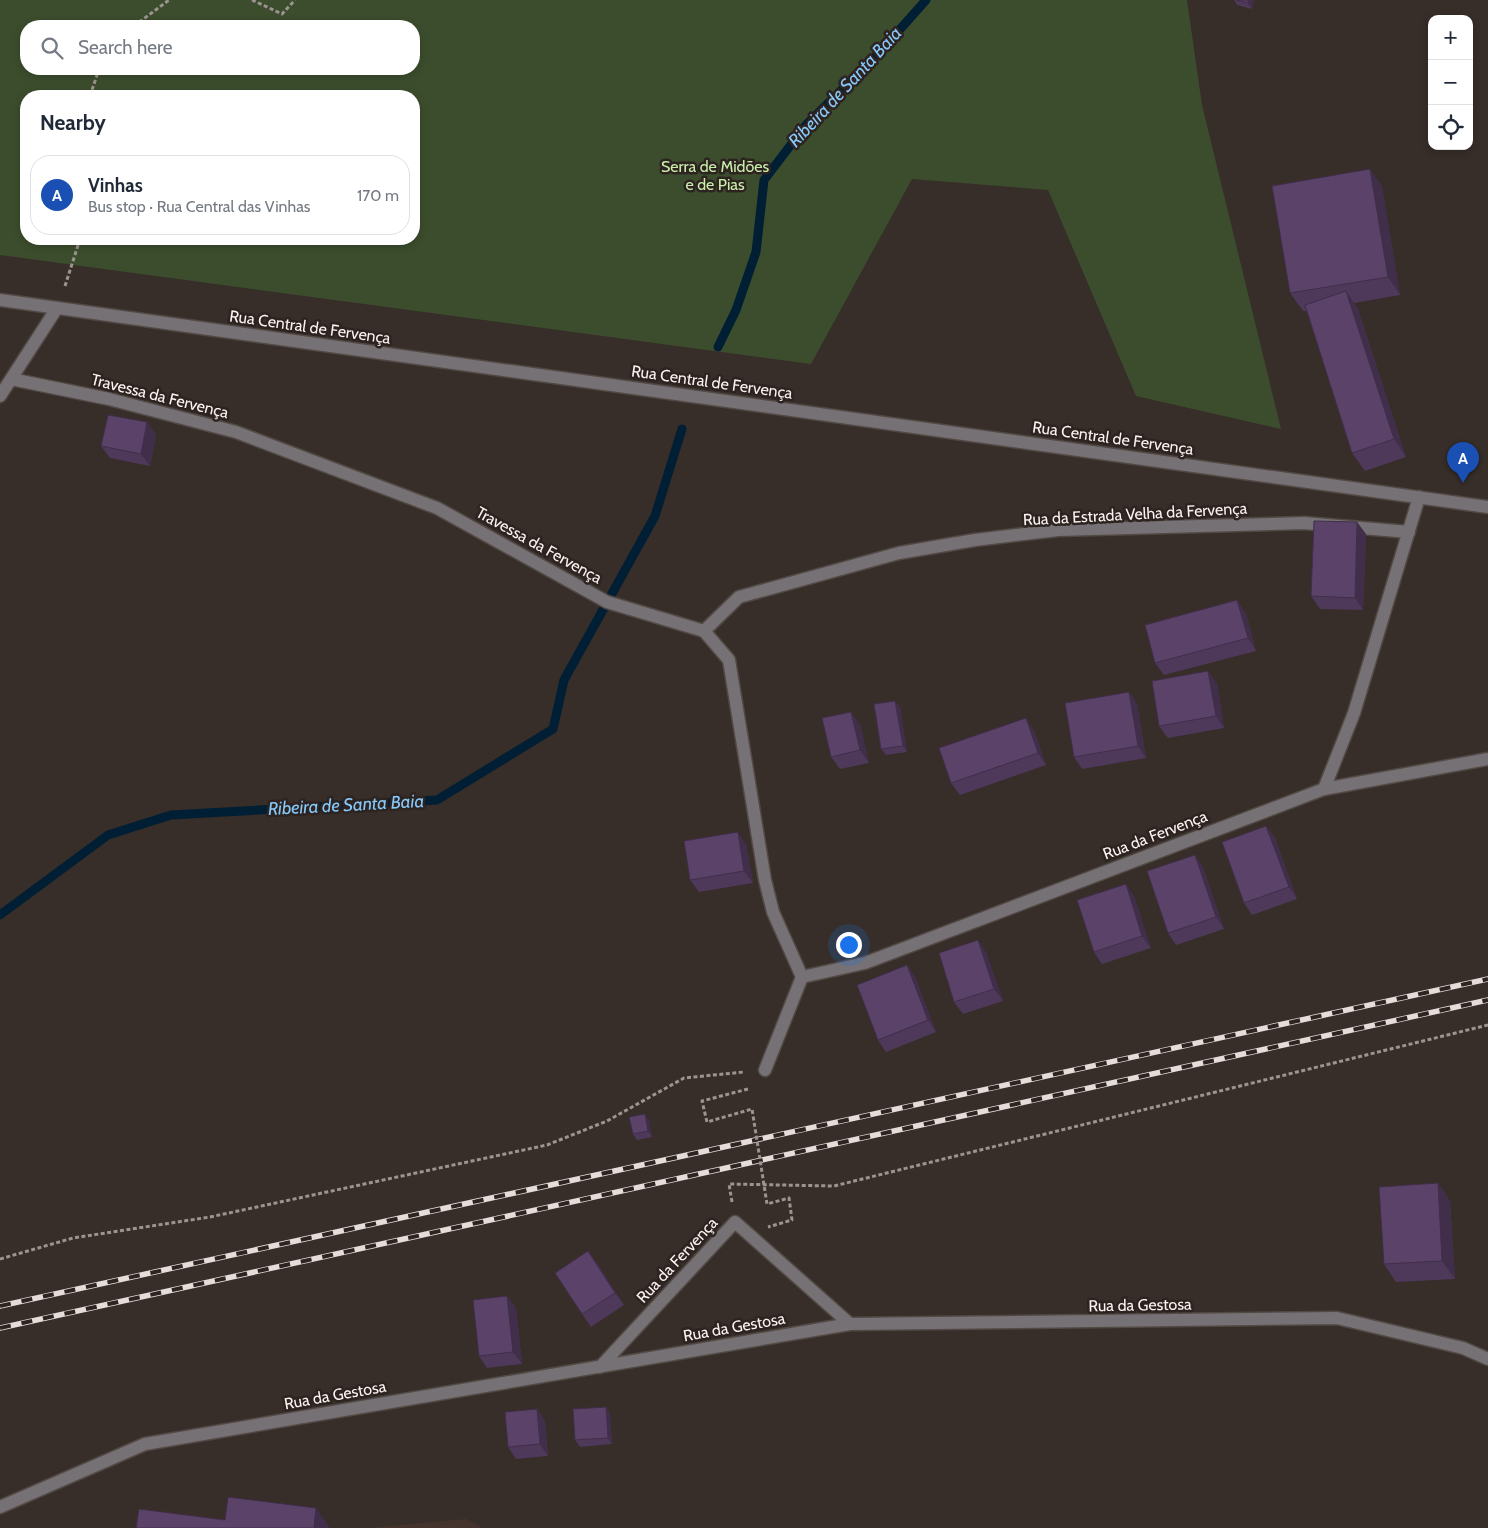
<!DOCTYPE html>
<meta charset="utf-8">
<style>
body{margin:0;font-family:Cabin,sans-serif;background:#f2f2f3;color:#1f2937}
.controls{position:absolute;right:15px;top:15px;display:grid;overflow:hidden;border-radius:10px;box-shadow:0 2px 8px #0003}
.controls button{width:45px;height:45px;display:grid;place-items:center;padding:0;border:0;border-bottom:1px solid #e0e1e3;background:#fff;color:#1f2937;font:25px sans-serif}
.you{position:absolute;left:848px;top:944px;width:18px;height:18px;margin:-12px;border:4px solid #fff;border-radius:50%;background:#1a73e8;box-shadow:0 0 0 8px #1a73e833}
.badge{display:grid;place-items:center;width:32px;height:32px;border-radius:50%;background:#ea580c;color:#fff;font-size:16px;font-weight:700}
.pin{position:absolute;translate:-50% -41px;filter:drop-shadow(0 1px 2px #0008)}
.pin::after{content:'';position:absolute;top:26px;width:18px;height:15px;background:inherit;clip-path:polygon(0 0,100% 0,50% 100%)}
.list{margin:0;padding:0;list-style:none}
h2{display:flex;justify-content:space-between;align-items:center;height:65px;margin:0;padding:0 20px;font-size:21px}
h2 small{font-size:16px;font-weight:400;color:#747a83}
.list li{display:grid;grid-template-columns:32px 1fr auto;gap:15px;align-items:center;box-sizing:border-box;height:80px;margin:0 10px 10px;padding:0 10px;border:1px solid #e0e1e3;border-radius:20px}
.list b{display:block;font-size:19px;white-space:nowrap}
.list p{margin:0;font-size:16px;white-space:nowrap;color:#747a83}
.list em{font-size:16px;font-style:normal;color:#747a83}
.icon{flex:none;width:28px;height:28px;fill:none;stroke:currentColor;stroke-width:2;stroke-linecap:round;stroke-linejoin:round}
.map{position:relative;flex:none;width:1488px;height:1528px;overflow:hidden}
.search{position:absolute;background:#fff;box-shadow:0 2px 8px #0003;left:20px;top:20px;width:400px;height:55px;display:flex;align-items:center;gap:12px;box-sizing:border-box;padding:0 18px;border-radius:20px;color:#747a83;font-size:19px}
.panel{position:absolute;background:#fff;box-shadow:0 2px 8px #0003;left:20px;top:90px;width:400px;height:155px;border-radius:20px}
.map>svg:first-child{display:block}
</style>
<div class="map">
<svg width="1488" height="1528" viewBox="0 0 1488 1528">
<rect width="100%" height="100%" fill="#372d29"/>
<path fill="#44332d" d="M466 1519 483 1528H368Z"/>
<path fill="#3c4d2d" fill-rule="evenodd" d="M0 0H1187L1202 105 1281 429 1136 396 1048 190 912 179 811 364 0 255ZM26 26H414V69H26ZM26 96H414V239H26Z"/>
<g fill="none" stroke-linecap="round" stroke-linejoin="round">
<path stroke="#001f34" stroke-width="9" d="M718 347 736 310 756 252 764 180 806 125 879 53 926 0
M0 915 108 835 171 815 437 800 553 729 564 680 655 516 682 429"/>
<g stroke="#524945" stroke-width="15">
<path id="service" d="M1324 789 1488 759"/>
</g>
<g stroke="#524945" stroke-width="15">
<path id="minor" d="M11 379 109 399 236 432 437 508 607 602 704 631 729 660 765 880 773 912 802 977
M0 396 57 308
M704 631 739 597 899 553 975 540 1058 530 1304 523 1409 532
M765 1070 802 977 865 963 1324 789 1354 713 1419 497
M600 1367 735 1222 850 1324
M0 1507 145 1444 850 1324 1337 1318 1463 1348 1488 1359"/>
</g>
<g stroke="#524945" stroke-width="15">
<path id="tertiary" d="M0 300 1488 507"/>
</g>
<path stroke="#9d9491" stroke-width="3" stroke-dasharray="4 2.5" stroke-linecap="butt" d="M252 0 282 14 295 0
M134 26 169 0
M90 96 99 69
M65 286 80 239
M732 1202 729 1184 834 1186 1488 1025
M0 1259 73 1238 210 1217 547 1145 607 1121 684 1078 744 1072"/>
<use href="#service" stroke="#757175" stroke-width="12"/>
<use href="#minor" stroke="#757175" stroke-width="12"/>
<use href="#tertiary" stroke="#757175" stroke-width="12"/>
<g stroke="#e4ddda" stroke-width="5.5">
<path id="rail" d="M0 1306 1488 979
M0 1328 1488 1000"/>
</g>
<use href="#rail" stroke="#2d2320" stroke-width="4" stroke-dasharray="11" stroke-linecap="butt"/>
<path stroke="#9d9491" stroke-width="3" stroke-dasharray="4 2.5" stroke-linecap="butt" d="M748 1089 702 1101 707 1122 752 1109 767 1204 789 1198 792 1220 768 1227"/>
</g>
<path fill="#4e395a" d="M1234 0H1254L1252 9 1237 5Z
M1370 169 1382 187 1400 295 1354 303 1358 309 1406 457 1365 471 1352 453 1307 311H1303L1290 293Z
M147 422 156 435 150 466 110 458 101 446Z
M1366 534 1363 610 1320 609 1311 596Z
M1246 613 1256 651 1164 675 1155 663Z
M1217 683 1224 728 1168 738 1159 726Z
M1129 692 1137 704 1146 758 1082 769 1074 757Z
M895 701 900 707 907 752 886 755 881 749Z
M860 724 869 763 840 769 831 757Z
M1034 731 1046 765 960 795 951 783Z
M1266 826 1275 838 1297 899 1252 915 1244 903Z
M746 844 753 883 699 892 690 880Z
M1203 867 1224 929 1176 945 1168 933Z
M1134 896 1151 948 1102 964 1094 952Z
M986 952 1003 1001 963 1014 954 1002Z
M907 965 915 977 936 1032 886 1052 878 1040Z
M649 1120 652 1137 637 1140 633 1134Z
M1438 1183 1450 1201 1455 1279 1396 1282 1384 1264Z
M597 1263 624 1305 591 1327 582 1314Z
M507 1296 516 1308 522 1364 487 1368 479 1356Z
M606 1407 610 1413 612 1444 580 1447 575 1440Z
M537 1409 545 1421 548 1456 516 1459 508 1447Z"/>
<path fill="#402e4a" d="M1248 0H1254L1252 9 1248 3Z
M1370 169 1382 187 1400 295 1388 277Z
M1346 291 1358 309 1406 457 1394 439Z
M147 422 156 435 150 466 141 454Z
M1357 522 1366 534 1363 610 1355 598Z
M1237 600 1246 613 1256 651 1248 638Z
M1208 671 1217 683 1224 728 1216 716Z
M1129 692 1137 704 1146 758 1138 746Z
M895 701 900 707 907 752 903 746Z
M851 712 860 724 869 763 860 750Z
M1026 718 1034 731 1046 765 1038 753Z
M1266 826 1275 838 1297 899 1289 887Z
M738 832 746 844 753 883 744 871Z
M1195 855 1203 867 1224 929 1216 917Z
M1126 884 1134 896 1151 948 1142 936Z
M978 940 986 952 1003 1001 994 989Z
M907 965 915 977 936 1032 928 1020Z
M645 1114 649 1120 652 1137 648 1131Z
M1438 1183 1450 1201 1455 1279 1442 1261Z
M588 1251 597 1263 624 1305 615 1293Z
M507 1296 516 1308 522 1364 513 1352Z
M606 1407 610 1413 612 1444 608 1438Z
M537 1409 545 1421 548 1456 540 1444Z
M316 1508 330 1528H314Z"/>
<path fill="#5b4269" stroke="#402e4a" d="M1237 0H1248V3Z
M1370 169 1388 277 1290 293 1272 186Z
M1346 291 1394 439 1352 453 1305 305Z
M108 415 147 422 141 454 101 446Z
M1314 521 1357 522 1355 598 1311 596Z
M1237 600 1248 638 1155 663 1145 625Z
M1208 671 1216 716 1159 726 1152 681Z
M1129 692 1138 746 1074 757 1065 703Z
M895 701 903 746 881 749 874 704Z
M851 712 860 750 831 757 822 718Z
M1026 718 1038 753 951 783 939 748Z
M1266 826 1289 887 1244 903 1222 842Z
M738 832 744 871 690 880 684 841Z
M1195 855 1216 917 1168 933 1147 871Z
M1126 884 1142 936 1094 952 1077 900Z
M978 940 994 989 954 1002 939 953Z
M907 965 928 1020 878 1040 857 985Z
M645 1114 648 1131 633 1134 629 1117Z
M1438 1183 1442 1261 1384 1264 1379 1187Z
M588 1251 615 1293 582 1314 555 1273Z
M507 1296 513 1352 479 1356 473 1300Z
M606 1407 608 1438 575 1440 573 1409Z
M537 1409 540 1444 508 1447 505 1412Z
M228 1497 316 1508 314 1528H136L139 1509 225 1520Z"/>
<g text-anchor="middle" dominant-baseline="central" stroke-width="5" stroke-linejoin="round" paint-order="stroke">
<g font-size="16" fill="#c9eea9" stroke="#2d2320">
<text x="715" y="166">Serra de Midões<tspan x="715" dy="18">e de Pias</tspan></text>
</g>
<g font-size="16" fill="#faf3f0" stroke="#2d2320">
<text transform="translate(310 327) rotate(8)">Rua Central de Fervença</text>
<text transform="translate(712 382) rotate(8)">Rua Central de Fervença</text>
<text transform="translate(160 396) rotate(14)">Travessa da Fervença</text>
<text transform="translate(1113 438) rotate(8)">Rua Central de Fervença</text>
<text transform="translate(1135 514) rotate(-3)">Rua da Estrada Velha da Fervença</text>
<text transform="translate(539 545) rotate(29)">Travessa da Fervença</text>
<text transform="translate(1155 835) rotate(-21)">Rua da Fervença</text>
<text transform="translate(677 1260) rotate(-47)">Rua da Fervença</text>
<text transform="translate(1140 1305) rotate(-1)">Rua da Gestosa</text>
<text transform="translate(734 1327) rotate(-10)">Rua da Gestosa</text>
<text transform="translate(335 1395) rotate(-10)">Rua da Gestosa</text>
</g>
<g font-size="18" font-style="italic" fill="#86c9fb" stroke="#2d2320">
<text transform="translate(845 87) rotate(-47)">Ribeira de Santa Baia</text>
<text transform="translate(346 805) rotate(-3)">Ribeira de Santa Baia</text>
</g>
</g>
</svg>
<div class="controls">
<button>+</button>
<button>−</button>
<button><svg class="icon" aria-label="locate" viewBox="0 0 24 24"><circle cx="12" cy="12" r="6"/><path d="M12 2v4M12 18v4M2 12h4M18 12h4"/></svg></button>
</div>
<div class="you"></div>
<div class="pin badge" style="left:1463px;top:483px;background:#1a4fb4">A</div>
<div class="search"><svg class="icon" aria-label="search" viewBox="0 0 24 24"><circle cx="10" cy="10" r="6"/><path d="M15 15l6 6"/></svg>Search here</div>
<section class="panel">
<h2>Nearby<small></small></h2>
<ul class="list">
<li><span class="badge" style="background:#1a4fb4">A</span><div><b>Vinhas</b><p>Bus stop · Rua Central das Vinhas</p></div><em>170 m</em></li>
</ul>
</section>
</div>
